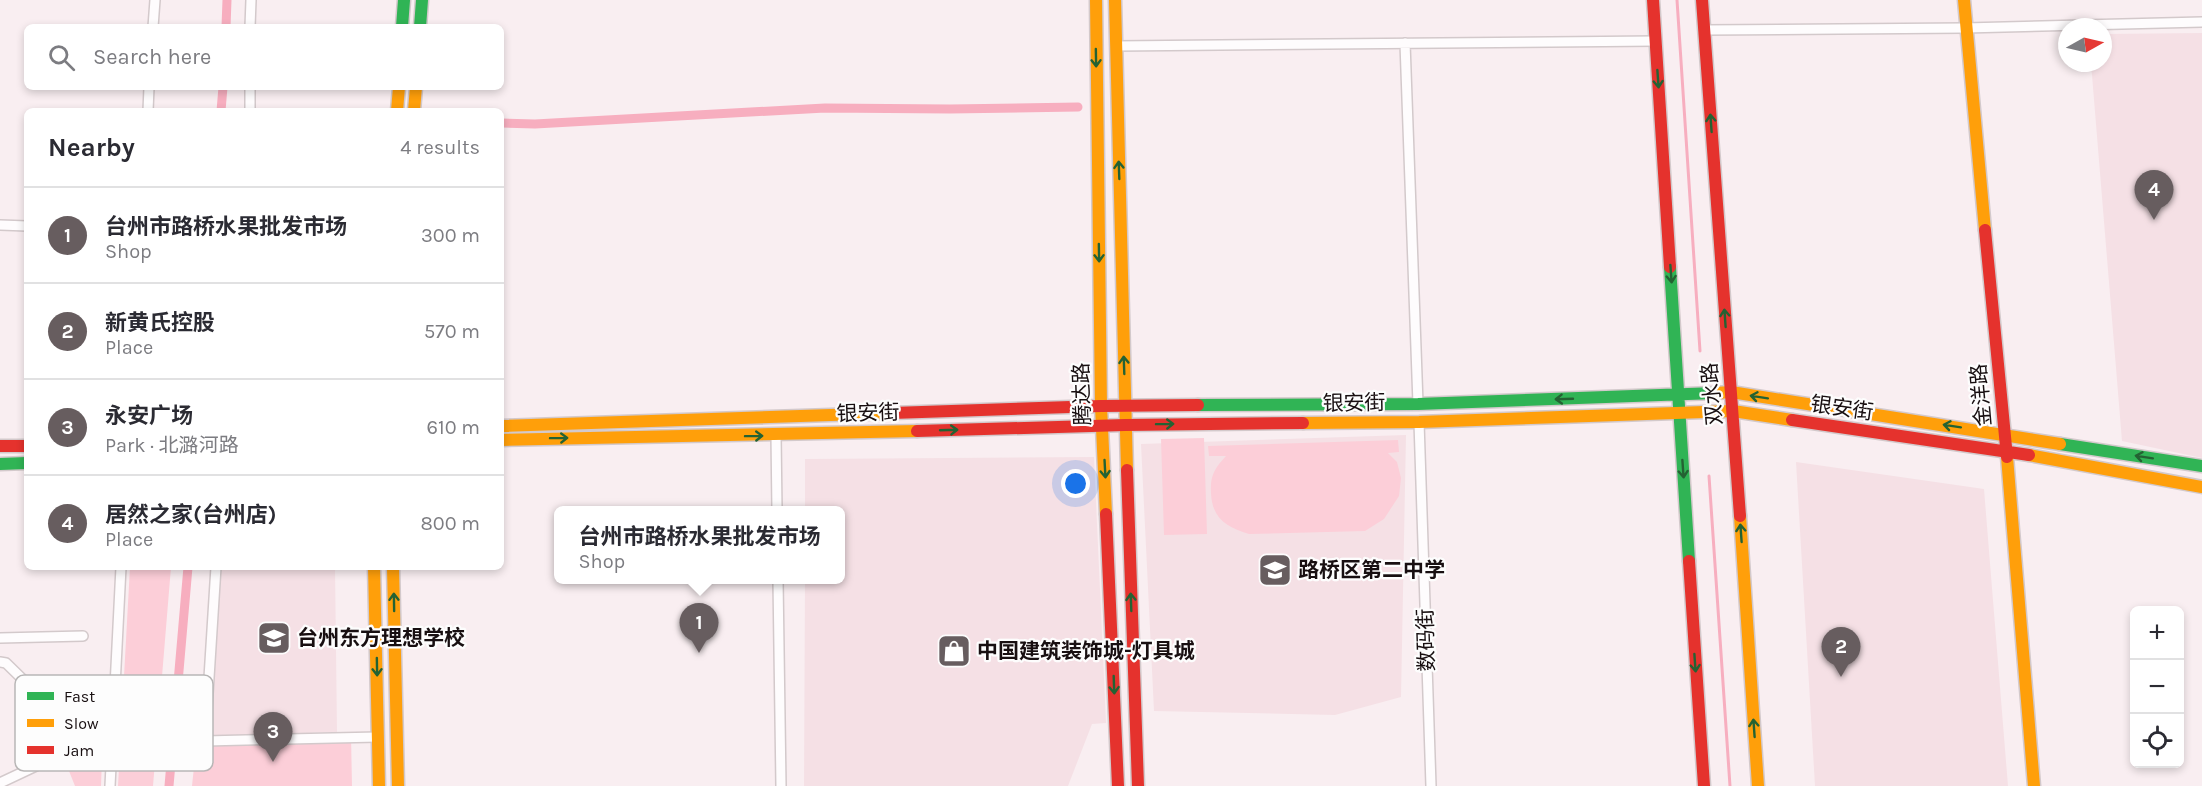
<!DOCTYPE html>
<meta charset="utf-8">
<style>
body{margin:0;font-family:Karla,"Noto Sans SC",sans-serif;background:#f7f7f7;color:#2b2b33}
.controls{position:absolute;right:18px;bottom:18px;display:grid;overflow:hidden;border-radius:9px;box-shadow:0 3px 9px #0003}
.controls button{width:54px;height:54px;display:grid;place-items:center;padding:0;border:0;border-bottom:2px solid #e1e1e2;background:#fff;color:#2b2b33;font:30px sans-serif}
.compass{position:absolute;left:2058px;top:18px;width:54px;height:54px;border-radius:50%;background:#fff;box-shadow:0 3px 9px #0003;rotate:82deg}
.you{position:absolute;left:1076px;top:484px;width:21px;height:21px;margin:-15px;border:4px solid #fff;border-radius:50%;background:#1a73e8;box-shadow:0 0 0 9px #1a73e833}
.badge{display:grid;place-items:center;width:39px;height:39px;border-radius:50%;background:#675d5f;color:#fff;font-size:20px;font-weight:700}
.pin{position:absolute;translate:-50% -50px;filter:drop-shadow(0 2px 3px #0008)}
.pin::after{content:'';position:absolute;top:32px;width:21px;height:18px;background:inherit;clip-path:polygon(0 0,100% 0,50% 100%)}
.popup{position:absolute;left:554px;top:506px;width:291px;height:78px;box-sizing:border-box;display:grid;place-content:center;border-radius:9px;background:#fff;filter:drop-shadow(0 2px 4px #0005);font-size:20px;white-space:nowrap;color:#7c7c81}
.popup b{font-size:22px;color:#2b2b33}
.popup::after{content:'';position:absolute;left:50%;top:100%;margin-left:-12px;border:12px solid transparent;border-top-color:#fff}
.list{margin:0;padding:0;list-style:none}
h2{display:flex;justify-content:space-between;align-items:center;height:78px;margin:0;padding:0 24px;font-size:26px}
h2 small{font-size:20px;font-weight:400;color:#7c7c81}
.list li{display:grid;grid-template-columns:39px 1fr auto;gap:18px;align-items:center;box-sizing:border-box;height:96px;padding:0 24px;border-top:2px solid #e1e1e2}
.list b{display:block;font-size:22px;white-space:nowrap}
.list p{margin:0;font-size:20px;white-space:nowrap;color:#7c7c81}
.list em{font-size:20px;font-style:normal;color:#7c7c81}
.icon{flex:none;width:33px;height:33px;fill:none;stroke:currentColor;stroke-width:2;stroke-linecap:round;stroke-linejoin:round}
.map{position:relative;flex:none;width:2202px;height:786px;overflow:hidden}
.search{position:absolute;background:#fff;box-shadow:0 3px 9px #0003;left:24px;top:24px;width:480px;height:66px;display:flex;align-items:center;gap:15px;box-sizing:border-box;padding:0 21px;border-radius:9px;color:#7c7c81;font-size:22px}
.panel{position:absolute;background:#fff;box-shadow:0 3px 9px #0003;left:24px;top:108px;width:480px;height:462px;border-radius:9px}
.map>svg:first-child{display:block}
</style>
<div class="map">
<svg width="2202" height="786" viewBox="0 0 2202 786">
<rect width="100%" height="100%" fill="#f9eef1"/>
<path fill="#f5e0e5" d="M2202 33V458L2122 441 2091 63H2103V34Z
M1406 435 1401 697 1335 715 1154 711 1141 444Z
M1094 457 1106 723 1092 724 1068 786H804L805 580H840V510H805V459Z
M1796 462 1984 489 2008 786H1815Z
M217 567H335L337 732 209 736Z"/>
<path fill="#fcced8" d="M1204 438 1207 534 1164 535 1161 439Z
M1398 440 1399 452 1388 453 1397 462 1401 478 1399 496 1384 519 1365 531 1249 534C1227 527 1212 519 1211 493 1210 476 1214 469 1226 456H1209L1208 446Z
M130 567H171L153 786H118Z
M351 735 352 786H192L197 739Z
M67 742 77 756 102 758 101 786H75L63 756Z"/>
<g fill="none" stroke-linecap="round" stroke-linejoin="round">
<path stroke="#f7aebf" stroke-width="3" d="M1677 0 1700 351
M1709 476 1730 786"/>
<path stroke="#f7aebf" stroke-width="9" d="M226 27 227 0
M221 111 223 87
M501 123 535 124 825 108 950 109 1078 107
M169 786 188 567"/>
<g stroke="#d3c9cb" stroke-width="12">
<path id="street" d="M153 27 155 0
M250 27 251 0
M1704 30 1965 28 2202 22
M1405 43 1418 404
M1116 46 1656 41
M250 87V111
M148 111 149 87
M0 225 27 226
M1419 422 1431 786
M776 435 777 510
M216 567 205 741 378 737
M778 580 781 786
M0 638 83 636
M0 662 6 663 53 709 74 740 90 748 112 749
M0 783 36 766 53 755 63 724
M110 786 121 567"/>
</g>
<g stroke="#d3c9cb" stroke-width="15">
<path id="fast" d="M402 27 404 0
M420 27 422 0
M1670 267 1689 561
M1198 405 1418 404 1715 393
M2060 444 2202 466
M0 464 27 463"/>
</g>
<g stroke="#d3c9cb" stroke-width="15">
<path id="slow" d="M1096 0 1101 406 1106 514
M1115 0 1127 470
M1964 0 1985 230
M397 111 399 87
M414 111 416 87
M1715 393 1731 392 2060 444
M1303 423 1419 422 1733 411 1792 420
M501 426 892 413
M501 440 917 431
M2029 455 2202 487
M2007 457 2034 786
M1740 516 1758 786
M374 567 379 786
M393 567 398 786"/>
</g>
<g stroke="#d3c9cb" stroke-width="15">
<path id="jam" d="M1653 0 1670 267
M1702 0 1740 516
M1985 230 2007 457
M892 413 1101 406 1198 405
M1792 420 2029 455
M917 431 1125 425 1303 423
M0 446H27
M1127 470 1138 786
M1106 514 1118 786
M1689 561 1704 786"/>
</g>
<use href="#street" stroke="#fefcfd" stroke-width="9"/>
<use href="#fast" stroke="#30b455" stroke-width="12"/>
<use href="#slow" stroke="#ff9f0a" stroke-width="12"/>
<use href="#jam" stroke="#e5322d" stroke-width="12"/>
</g>
<defs><path id="oneway-shaft" d="M-6 0H5M1.5-3L5.5 0L1.5 3" fill="none" stroke-width="1.6" stroke-linecap="round" stroke-linejoin="round" transform="scale(1.5)"/></defs>
<g stroke="#246233">
<use href="#oneway-shaft" transform="translate(1096 58) rotate(89)"/>
<use href="#oneway-shaft" transform="translate(1658 79) rotate(86)"/>
<use href="#oneway-shaft" transform="translate(1711 123) rotate(-94)"/>
<use href="#oneway-shaft" transform="translate(1119 170) rotate(-92)"/>
<use href="#oneway-shaft" transform="translate(1099 253) rotate(89)"/>
<use href="#oneway-shaft" transform="translate(1671 274) rotate(86)"/>
<use href="#oneway-shaft" transform="translate(1725 318) rotate(-94)"/>
<use href="#oneway-shaft" transform="translate(1124 365) rotate(-92)"/>
<use href="#oneway-shaft" transform="translate(1759 397) rotate(-171)"/>
<use href="#oneway-shaft" transform="translate(1564 399) rotate(178)"/>
<use href="#oneway-shaft" transform="translate(1165 424) rotate(-1)"/>
<use href="#oneway-shaft" transform="translate(1952 426) rotate(-171)"/>
<use href="#oneway-shaft" transform="translate(949 430) rotate(-2)"/>
<use href="#oneway-shaft" transform="translate(754 436) rotate(-1)"/>
<use href="#oneway-shaft" transform="translate(559 438) rotate(-1)"/>
<use href="#oneway-shaft" transform="translate(2144 457) rotate(-171)"/>
<use href="#oneway-shaft" transform="translate(1105 469) rotate(87)"/>
<use href="#oneway-shaft" transform="translate(1683 469) rotate(86)"/>
<use href="#oneway-shaft" transform="translate(1741 533) rotate(-94)"/>
<use href="#oneway-shaft" transform="translate(394 602) rotate(-91)"/>
<use href="#oneway-shaft" transform="translate(1131 602) rotate(-92)"/>
<use href="#oneway-shaft" transform="translate(1695 663) rotate(86)"/>
<use href="#oneway-shaft" transform="translate(377 667) rotate(89)"/>
<use href="#oneway-shaft" transform="translate(1114 685) rotate(88)"/>
<use href="#oneway-shaft" transform="translate(1754 728) rotate(-94)"/>
</g>
<defs>
<g id="school-square" transform="scale(1.725)"><rect x="-9" y="-9" width="18" height="18" rx="4" fill="#675d5f" stroke="#fdfdfd"/><path d="M0-5L7-2L0 1L-7-2ZM-4 1L0 2.5L4 1V4Q0 6-4 4Z" fill="#fff"/></g>
<g id="shop-square" transform="scale(1.725)"><rect x="-9" y="-9" width="18" height="18" rx="4" fill="#675d5f" stroke="#fdfdfd"/><path d="M-5-2.5h2.3a2.7 3.5 0 0 1 5.4 0H5L5.5 6h-11ZM-1.5-2.5h3a1.5 2.3 0 0 0-3 0Z" fill="#fff"/></g>
</defs>
<g fill-rule="evenodd">
<use href="#school-square" x="1275" y="570"/>
<use href="#school-square" x="274" y="638"/>
<use href="#shop-square" x="954" y="651"/>
</g>
<g text-anchor="middle" dominant-baseline="central" stroke-width="4.5" stroke-linejoin="round" paint-order="stroke">
<g font-size="21" fill="#180f11" stroke="#fdfdfd">
<text transform="translate(1082 394) rotate(-92)">腾达路</text>
<text transform="translate(1712 394) rotate(-95)">双水路</text>
<text transform="translate(1981 395) rotate(-95)">金洋路</text>
<text transform="translate(1354 403) rotate(-1)">银安街</text>
<text transform="translate(1842 408) rotate(8)">银安街</text>
<text transform="translate(868 413) rotate(-2)">银安街</text>
<text transform="translate(1426 640) rotate(-92)">数码街</text>
</g>
<g font-size="21" font-weight="bold" fill="#180f11" stroke="#fdfdfd" text-anchor="start">
<text x="1298" y="570">路桥区第二中学</text>
<text x="297" y="638">台州东方理想学校</text>
<text x="977" y="651">中国建筑装饰城-灯具城</text>
</g>
</g>
<rect x="15" y="675" width="198" height="96" rx="9" fill="#fdfdfd" stroke="#b8b6b6" stroke-width="1.5"/>
<rect x="27" y="692" width="27" height="8" fill="#30b455"/>
<rect x="27" y="719" width="27" height="8" fill="#ff9f0a"/>
<rect x="27" y="746" width="27" height="8" fill="#e5322d"/>
<g font-size="16" fill="#180f11">
<text x="64" y="702">Fast</text>
<text x="64" y="729">Slow</text>
<text x="64" y="756">Jam</text>
</g>
</svg>
<div class="controls">
<button>+</button>
<button>−</button>
<button><svg class="icon" aria-label="locate" viewBox="0 0 24 24"><circle cx="12" cy="12" r="6"/><path d="M12 2v4M12 18v4M2 12h4M18 12h4"/></svg></button>
</div>
<svg class="compass" viewBox="-18 -18 36 36"><path d="M0-13l5 13h-10z" fill="#e53935"/><path d="M0 13l5-13h-10z" fill="#7c7c81"/></svg>
<div class="you"></div>
<div class="pin badge" style="left:699px;top:653px">1</div>
<div class="popup"><b>台州市路桥水果批发市场</b>Shop</div>
<div class="pin badge" style="left:1841px;top:677px">2</div>
<div class="pin badge" style="left:273px;top:762px">3</div>
<div class="pin badge" style="left:2154px;top:220px">4</div>
<div class="search"><svg class="icon" aria-label="search" viewBox="0 0 24 24"><circle cx="10" cy="10" r="6"/><path d="M15 15l6 6"/></svg>Search here</div>
<section class="panel">
<h2>Nearby<small>4 results</small></h2>
<ul class="list">
<li><span class="badge">1</span><div><b>台州市路桥水果批发市场</b><p>Shop</p></div><em>300 m</em></li>
<li><span class="badge">2</span><div><b>新黄氏控股</b><p>Place</p></div><em>570 m</em></li>
<li><span class="badge">3</span><div><b>永安广场</b><p>Park · 北潞河路</p></div><em>610 m</em></li>
<li><span class="badge">4</span><div><b>居然之家(台州店)</b><p>Place</p></div><em>800 m</em></li>
</ul>
</section>
</div>
